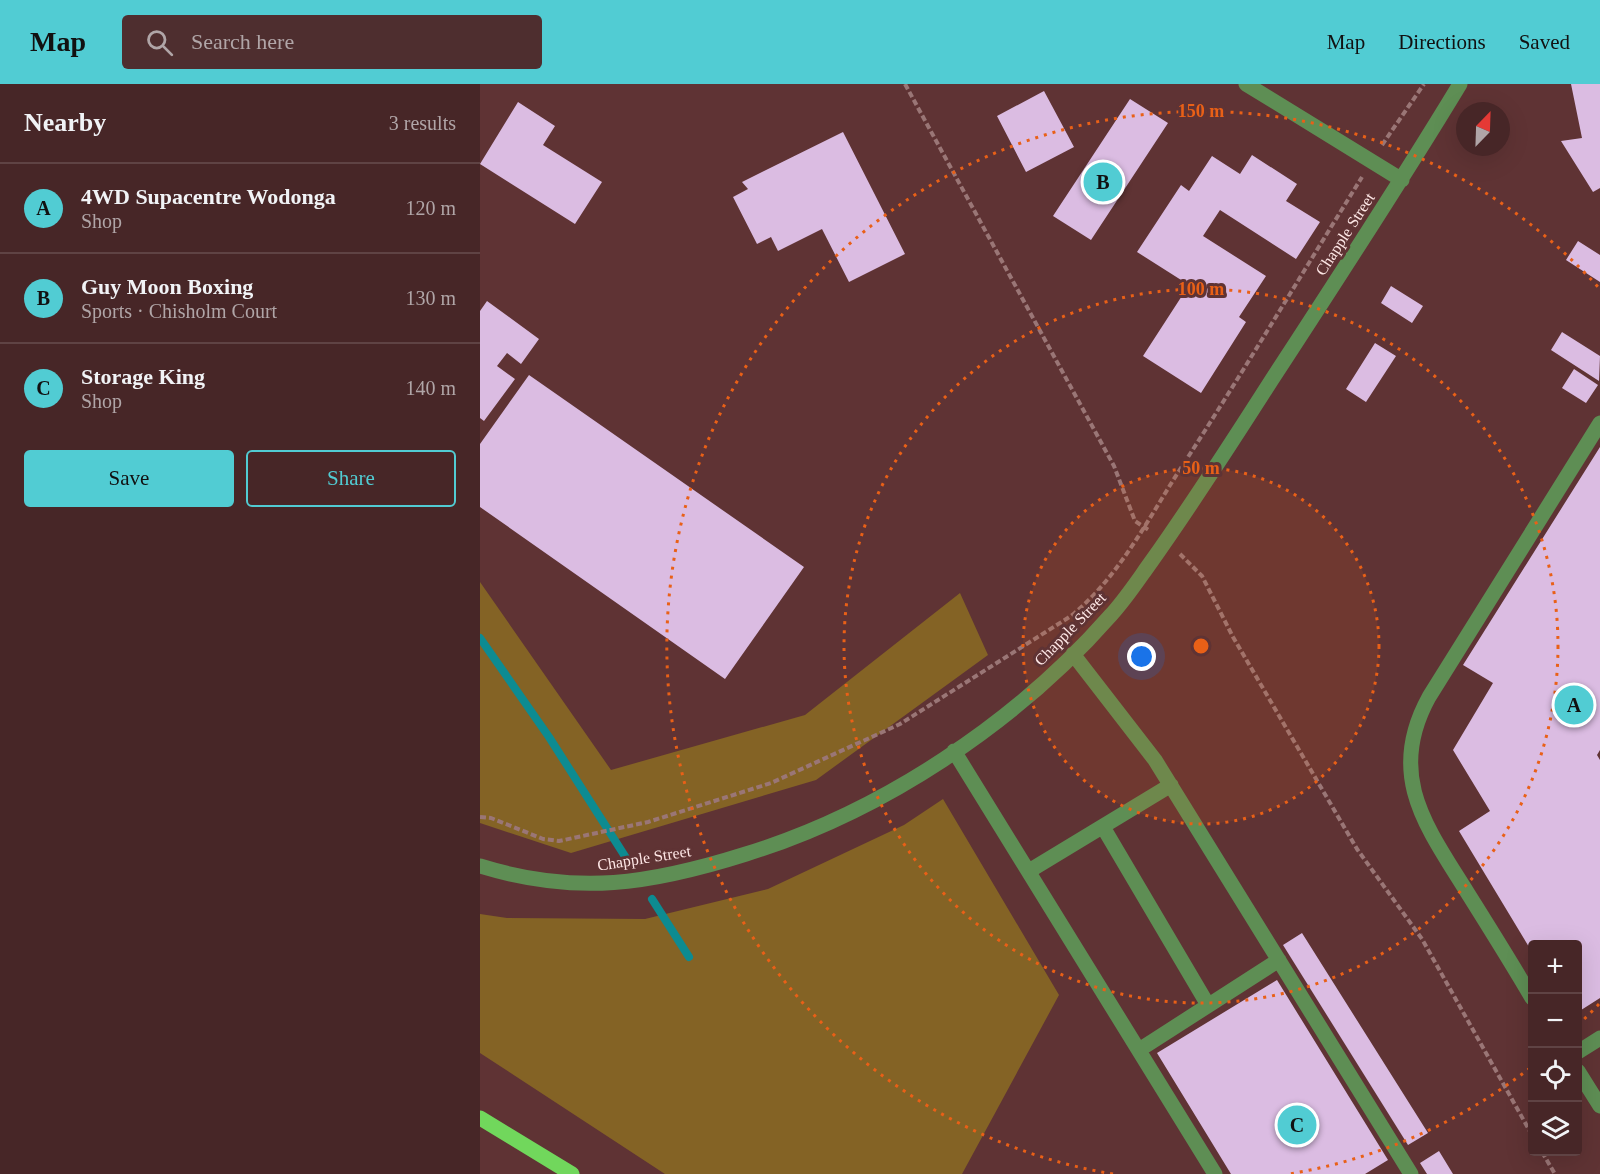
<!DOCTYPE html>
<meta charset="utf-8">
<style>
body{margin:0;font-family:"Times New Roman",serif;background:#4e2e2f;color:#f1f3f6}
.controls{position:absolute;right:18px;bottom:18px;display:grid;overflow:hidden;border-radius:6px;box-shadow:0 6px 24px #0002}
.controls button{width:54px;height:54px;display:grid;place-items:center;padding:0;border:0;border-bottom:2px solid #5f4344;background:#472627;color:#f1f3f6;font:30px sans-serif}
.compass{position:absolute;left:976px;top:18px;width:54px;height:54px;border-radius:50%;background:#472627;box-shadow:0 6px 24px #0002;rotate:23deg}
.you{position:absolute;left:662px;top:573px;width:21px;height:21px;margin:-15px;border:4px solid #fff;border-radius:50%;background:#1a73e8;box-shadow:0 0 0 9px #1a73e833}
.badge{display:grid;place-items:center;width:39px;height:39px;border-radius:50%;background:#51ccd3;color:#111;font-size:20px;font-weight:700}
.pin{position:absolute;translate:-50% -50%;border:3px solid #fff;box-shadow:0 2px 6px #0006}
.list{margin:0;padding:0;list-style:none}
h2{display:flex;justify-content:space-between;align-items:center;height:78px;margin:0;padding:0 24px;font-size:26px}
h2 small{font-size:20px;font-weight:400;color:#b0a5a7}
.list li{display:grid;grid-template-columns:39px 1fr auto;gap:18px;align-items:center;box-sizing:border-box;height:90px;padding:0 24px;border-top:2px solid #5f4344}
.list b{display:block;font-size:22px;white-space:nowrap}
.list p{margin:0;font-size:20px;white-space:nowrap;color:#b0a5a7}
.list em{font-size:20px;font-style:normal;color:#b0a5a7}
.actions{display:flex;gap:12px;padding:18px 24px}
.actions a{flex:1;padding:14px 0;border:2px solid #51ccd3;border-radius:6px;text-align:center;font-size:21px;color:#51ccd3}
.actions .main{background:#51ccd3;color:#111}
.icon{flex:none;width:33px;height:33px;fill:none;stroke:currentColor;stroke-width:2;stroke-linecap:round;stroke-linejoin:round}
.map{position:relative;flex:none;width:1120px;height:1090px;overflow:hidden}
header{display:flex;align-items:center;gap:36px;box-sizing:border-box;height:84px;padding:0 30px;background:#51ccd3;color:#111}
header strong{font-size:28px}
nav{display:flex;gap:33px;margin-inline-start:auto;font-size:21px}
.search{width:420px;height:54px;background:#4e2e2f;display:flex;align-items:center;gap:15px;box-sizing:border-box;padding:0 21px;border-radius:6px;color:#b0a5a7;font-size:22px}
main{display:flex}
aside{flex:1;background:#472627}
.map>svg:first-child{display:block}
</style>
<header>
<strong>Map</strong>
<div class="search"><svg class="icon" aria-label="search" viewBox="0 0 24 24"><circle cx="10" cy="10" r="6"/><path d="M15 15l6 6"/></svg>Search here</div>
<nav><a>Map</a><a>Directions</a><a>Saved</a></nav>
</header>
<main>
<aside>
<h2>Nearby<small>3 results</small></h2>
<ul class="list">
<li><span class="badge">A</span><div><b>4WD Supacentre Wodonga</b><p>Shop</p></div><em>120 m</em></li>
<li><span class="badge">B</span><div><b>Guy Moon Boxing</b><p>Sports · Chisholm Court</p></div><em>130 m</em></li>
<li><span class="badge">C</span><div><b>Storage King</b><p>Shop</p></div><em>140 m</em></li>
</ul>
<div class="actions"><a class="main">Save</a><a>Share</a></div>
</aside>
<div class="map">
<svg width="1120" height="1090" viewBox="0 0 1120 1090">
<rect width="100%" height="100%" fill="#5f3334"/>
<path fill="#846325" d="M0 498 131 686 325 631 480 509 508 571 336 696 91 769 0 739Z
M463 715 579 911 482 1090H185L0 969V830L27 834 165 835 288 805 424 741Z"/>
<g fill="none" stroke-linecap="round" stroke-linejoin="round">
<path stroke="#0d8b91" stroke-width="8" d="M0 554 69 653 148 777
M172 815 209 873"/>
</g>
<path fill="#dbbce2" d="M1091 0H1120V104L1113 108 1081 57 1102 54Z
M564 7 594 63 546 88 517 32Z
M650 15 688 39 611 156 573 132Z
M38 18 75 42 63 61 122 98 95 140 0 80Z
M363 48 425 170 369 198 342 145 298 167 291 153 277 160 253 113 268 105 262 98Z
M772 71 817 100 806 117 840 138 816 175 740 126 723 152 786 192 759 233 766 238 721 309 663 272 709 201 657 168 701 101 709 107 732 72 760 90Z
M1098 157 1120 171V198L1086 176Z
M911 202 943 222 932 239 901 219Z
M7 217 59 255 41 280 27 269 17 282 35 295 4 337 0 334V227Z
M1082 248 1120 272 1119 297 1071 266Z
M895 259 916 272 886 318 866 305Z
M1094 285 1118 301 1106 319 1082 304Z
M49 291 324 483 245 595 0 423V360Z
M1120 363V666L1117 671 1120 676V914L1098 928V860H1052V868L979 747 1010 727 973 666 1013 599 983 581Z
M822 849 948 1049 928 1061 803 861Z
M797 896 908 1076 885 1090H751L677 969Z
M959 1067 973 1090H947L940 1079Z"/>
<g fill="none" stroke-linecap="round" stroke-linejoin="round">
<path stroke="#9a7676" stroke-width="4" stroke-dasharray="6 3" stroke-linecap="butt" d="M425 0 634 382 655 437 670 447
M902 61 944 0
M700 470 722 492 753 553 877 765 942 855 1052 1051
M0 733 11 734 63 755 79 757 168 738 291 699 420 640 591 532C638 494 667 437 699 387 762 290 821 191 882 93
M1062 1068 1075 1090"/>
<path stroke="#5e8e54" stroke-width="15" d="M766 0 922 96
M593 570 675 676 931 1090
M474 667 735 1090
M623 743 728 921
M0 782C97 812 171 800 266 770 402 728 536 639 630 532 645 516 658 496 671 478 713 419 752 358 791 297 855 199 919 101 980 0
M549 787 691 701
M1052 914C1031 878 1009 843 987 808 946 742 906 691 949 613L1120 339
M659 966 799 876
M1098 968 1120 954
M1098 987 1120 1022"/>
<path stroke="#71d75c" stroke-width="15" d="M0 1034 92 1090"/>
</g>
<circle cx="721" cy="562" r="178" fill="#e96017" fill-opacity=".12"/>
<g fill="none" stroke="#e96017" stroke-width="3" stroke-dasharray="3 6">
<circle cx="721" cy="562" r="178"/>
<circle cx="721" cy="562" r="357"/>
<path d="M1119 920A535 535 0 0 1 1099 940M1050 984A535 535 0 0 1 809 1090M633 1090A535 535 0 1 1 1119 204"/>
</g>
<g text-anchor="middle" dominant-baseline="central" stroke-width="6" stroke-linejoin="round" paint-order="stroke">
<g font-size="16" fill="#fde6e5" stroke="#5f3334">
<text transform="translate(865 150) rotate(-57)">Chapple Street</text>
<text transform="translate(590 545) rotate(-46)">Chapple Street</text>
<text transform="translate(164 774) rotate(-9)">Chapple Street</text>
</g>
</g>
<circle cx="721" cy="562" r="9" fill="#e96017" stroke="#5f3334" stroke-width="3"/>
<g font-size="18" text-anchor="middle" font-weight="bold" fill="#e96017" stroke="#5f3334" stroke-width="6" stroke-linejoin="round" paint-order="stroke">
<text x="721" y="33">150 m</text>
<text x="721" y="211">100 m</text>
<text x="721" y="390">50 m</text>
</g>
</svg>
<div class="controls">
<button>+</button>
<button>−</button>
<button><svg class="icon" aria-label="locate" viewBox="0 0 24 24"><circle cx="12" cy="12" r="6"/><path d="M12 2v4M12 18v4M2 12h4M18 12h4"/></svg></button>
<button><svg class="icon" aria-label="layers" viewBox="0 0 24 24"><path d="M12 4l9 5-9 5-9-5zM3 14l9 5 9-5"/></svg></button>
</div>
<svg class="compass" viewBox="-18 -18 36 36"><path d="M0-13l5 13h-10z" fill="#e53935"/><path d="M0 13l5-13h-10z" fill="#b0a5a7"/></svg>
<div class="you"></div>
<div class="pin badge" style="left:1094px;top:621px">A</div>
<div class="pin badge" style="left:623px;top:98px">B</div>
<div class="pin badge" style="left:817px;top:1041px">C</div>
</div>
</main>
